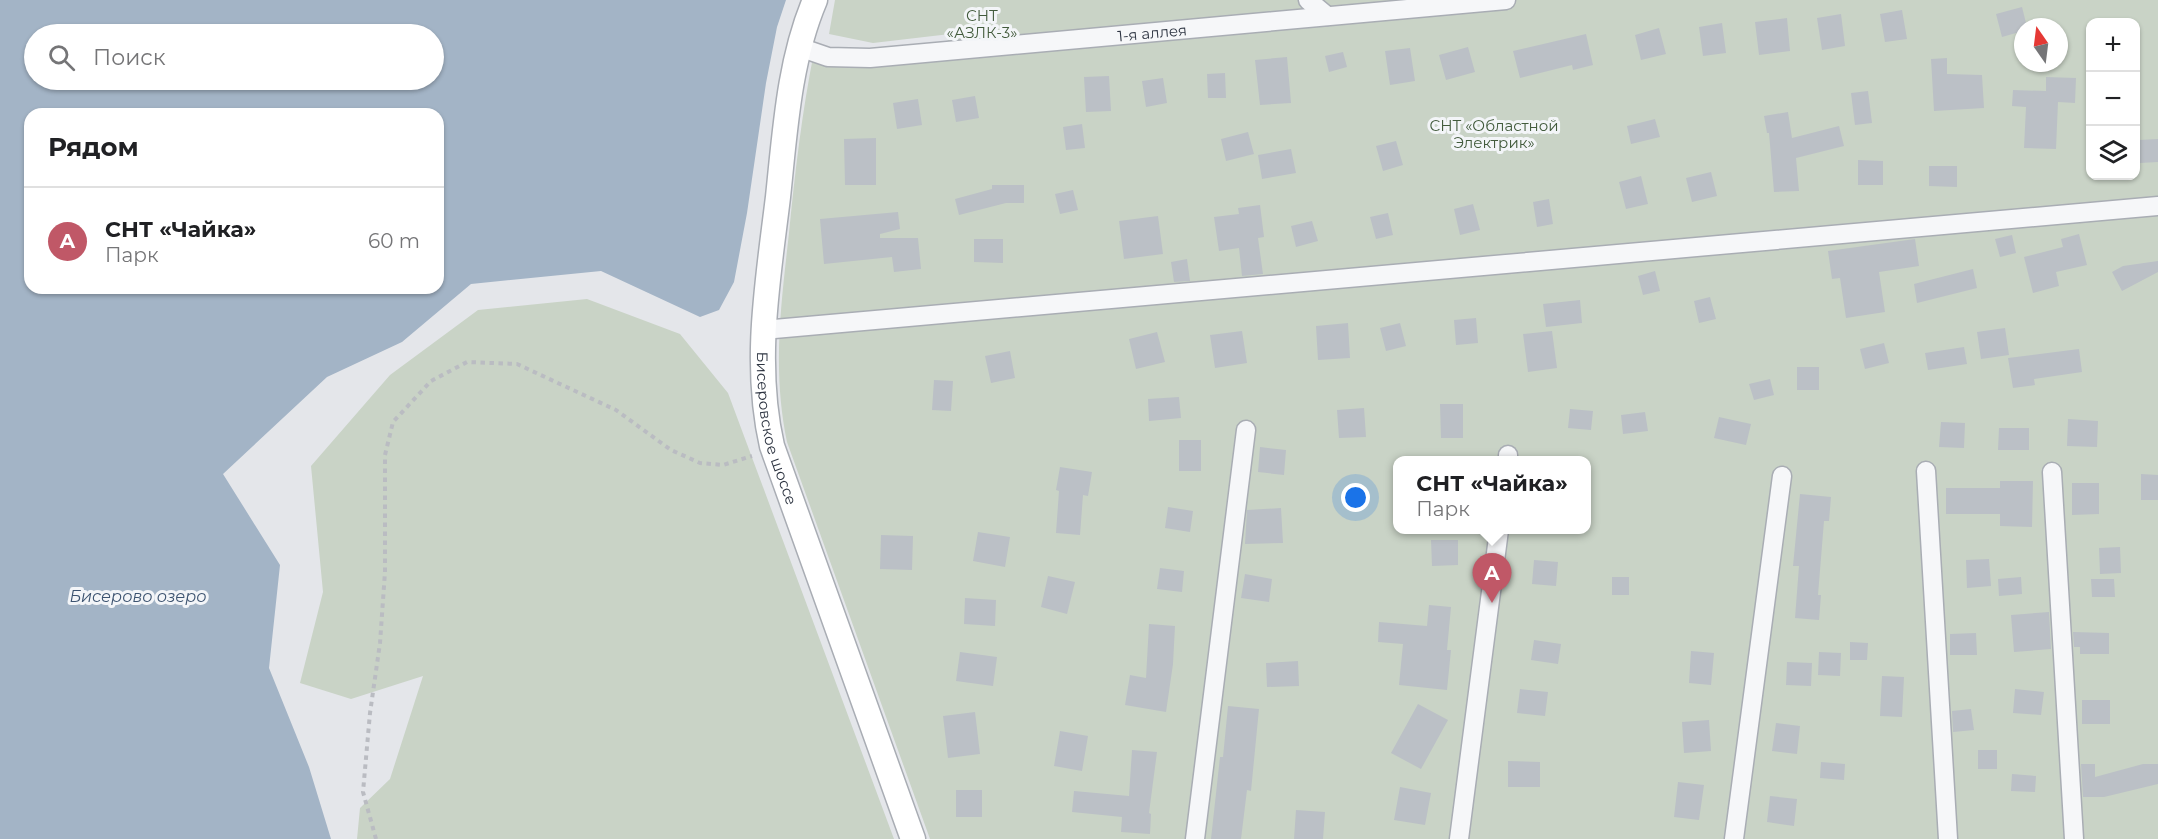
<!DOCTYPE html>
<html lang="ru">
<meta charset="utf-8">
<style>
body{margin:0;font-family:Montserrat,sans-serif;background:#f6f6f6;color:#202124}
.controls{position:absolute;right:18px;top:18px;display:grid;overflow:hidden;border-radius:12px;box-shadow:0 2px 4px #0004}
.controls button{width:54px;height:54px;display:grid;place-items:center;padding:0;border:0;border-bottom:2px solid #e0e0e0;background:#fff;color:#202124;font:30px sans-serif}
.compass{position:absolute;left:2014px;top:18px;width:54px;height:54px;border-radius:50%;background:#fff;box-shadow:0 2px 4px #0004;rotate:346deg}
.you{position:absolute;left:1356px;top:498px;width:21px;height:21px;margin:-15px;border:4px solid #fff;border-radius:50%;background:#1a73e8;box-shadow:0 0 0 9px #1a73e833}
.badge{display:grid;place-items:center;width:39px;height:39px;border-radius:50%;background:#c05867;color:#fff;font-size:20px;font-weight:700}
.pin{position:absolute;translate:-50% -50px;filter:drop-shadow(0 2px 3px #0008)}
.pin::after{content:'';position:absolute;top:32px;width:21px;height:18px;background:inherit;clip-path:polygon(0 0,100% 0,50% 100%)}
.popup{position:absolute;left:1393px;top:456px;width:198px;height:78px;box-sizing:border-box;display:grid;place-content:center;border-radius:12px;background:#fff;filter:drop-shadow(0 2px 4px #0005);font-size:20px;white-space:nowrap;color:#757577}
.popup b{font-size:22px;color:#202124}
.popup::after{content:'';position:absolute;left:50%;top:100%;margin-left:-12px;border:12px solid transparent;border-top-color:#fff}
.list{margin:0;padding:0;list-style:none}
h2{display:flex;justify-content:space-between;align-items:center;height:78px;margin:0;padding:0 24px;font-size:26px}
h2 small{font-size:20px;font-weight:400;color:#757577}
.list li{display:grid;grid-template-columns:39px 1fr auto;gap:18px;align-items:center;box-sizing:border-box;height:108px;padding:0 24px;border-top:2px solid #e0e0e0}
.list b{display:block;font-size:22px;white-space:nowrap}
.list p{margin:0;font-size:20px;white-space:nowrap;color:#757577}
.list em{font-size:20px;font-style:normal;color:#757577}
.icon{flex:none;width:33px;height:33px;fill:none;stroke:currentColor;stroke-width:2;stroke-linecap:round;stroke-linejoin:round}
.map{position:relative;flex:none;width:2158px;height:839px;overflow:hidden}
.search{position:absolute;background:#fff;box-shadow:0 2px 4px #0004;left:24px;top:24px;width:420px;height:66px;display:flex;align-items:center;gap:15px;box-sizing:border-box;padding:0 21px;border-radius:33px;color:#757577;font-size:22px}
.panel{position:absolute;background:#fff;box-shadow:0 2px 4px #0004;left:24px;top:108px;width:420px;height:186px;border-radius:18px}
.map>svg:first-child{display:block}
</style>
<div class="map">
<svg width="2158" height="839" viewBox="0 0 2158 839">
<rect width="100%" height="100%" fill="#e4e6ea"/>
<path fill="#c9d3c6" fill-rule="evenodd" d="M835 0H2158V839H930L787 442C772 370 781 305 789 233 795 172 802 112 814 52L944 51 950 34 873 43 829 34ZM2090 22H2136V176H2090ZM2023 27H2059V63H2023ZM1398 460H1586V530H1398Z
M587 299 680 334 728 393 894 839H357L360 808 390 779 423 676 351 699 300 683 323 592 311 466 390 375 478 310Z"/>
<path fill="#a3b4c6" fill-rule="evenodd" d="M0 0H786L777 27 766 83 747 213 734 282 719 310 700 317 601 271 471 284 402 342 327 377 223 474 280 565 269 668 309 767 331 839H0ZM34 34H434V80H34ZM30 114H438V288H30Z"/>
<path fill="#bbc0c6" d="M2022 7 2027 27H2023V31L2002 37 1996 14Z
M1902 10 1907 39 1885 42 1880 14Z
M1841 14 1845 46 1822 50 1817 18Z
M1787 18 1790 51 1759 55 1755 22Z
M1722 23 1726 53 1703 56 1699 27Z
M1659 28 1666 54 1641 60 1635 35Z
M1586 34 1593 65 1573 70 1572 65 1520 78 1513 51Z
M1468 47 1475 72 1446 80 1439 55Z
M1410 48 1415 81 1390 85 1385 51Z
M1343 52 1347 67 1329 72 1325 56Z
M1287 57 1291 103 1260 105 1255 60Z
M1947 58V74L1982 75 1984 108 1934 111 1931 59Z
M1225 73 1226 98H1208L1207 74Z
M1109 76 1111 111 1086 112 1084 77Z
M2046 77 2076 78 2075 103 2058 102 2056 149 2024 148 2026 107 2012 106 2013 90 2046 91Z
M1163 78 1167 103 1146 107 1142 81Z
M1868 91 1872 123 1855 125 1851 93Z
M975 96 979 118 956 122 952 100Z
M918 99 922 125 897 129 893 103Z
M1788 112 1792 138 1839 126 1844 146 1796 158 1799 191 1774 192 1769 133H1767L1764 116Z
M1655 119 1660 137 1631 144 1627 126Z
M1082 124 1085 148 1066 150 1063 127Z
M1248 132 1254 154 1226 161 1221 139Z
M876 138V185H845L844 139Z
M2158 139V162L2140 163 2139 140Z
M1396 141 1403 165 1383 171 1376 146Z
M1291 149 1296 173 1262 179 1258 155Z
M1858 160 1883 161V185H1858Z
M1929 166H1957V187L1929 186Z
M1711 172 1717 196 1692 202 1686 178Z
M1641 176 1648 204 1626 209 1619 182Z
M992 185H1024V203H1006L959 215 955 199 992 189Z
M1073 190 1078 210 1060 214 1055 194Z
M1549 199 1553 224 1537 227 1533 202Z
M1473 204 1480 230 1460 235 1454 209Z
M1260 205 1264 237 1258 238 1263 274 1242 276 1239 248 1219 251 1214 217 1239 214 1238 208Z
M898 212 900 229 880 234V238H918L921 269 894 272 892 257 824 264 820 219Z
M1388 213 1393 235 1376 239 1370 217Z
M1158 216 1163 254 1124 259 1119 221Z
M1312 221 1318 241 1296 247 1291 226Z
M2079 234 2087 265 2056 272 2059 286 2033 293 2024 257 2063 247 2061 239Z
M2012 235 2016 253 2000 257 1995 239Z
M974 239H1003V263L974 262Z
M1915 239 1919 266 1879 272 1885 312 1846 318 1840 278 1832 279 1828 251Z
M1187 259 1190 281 1174 282 1171 262Z
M2158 261V272L2122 291 2112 272 2123 266Z
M1973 269 1977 288 1917 303 1914 284Z
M1655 271 1660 291 1643 295 1638 276Z
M1710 297 1716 319 1699 323 1694 301Z
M1580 300 1582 323 1546 327 1543 304Z
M1476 318 1478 343 1456 345 1454 320Z
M1348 323 1350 358 1318 360 1316 326Z
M1400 323 1406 346 1386 351 1380 328Z
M2005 328 2009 355 1981 359 1977 332Z
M1242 331 1247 363 1215 368 1210 335Z
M1552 331 1557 368 1528 372 1523 334Z
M1157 332 1165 362 1136 369 1129 339Z
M1884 343 1889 363 1865 369 1860 349Z
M1964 347 1967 364 1928 370 1925 353Z
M2079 349 2082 372 2034 379 2035 385 2013 388 2008 358Z
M1010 351 1015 378 991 383 985 356Z
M1797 367H1819V390H1797Z
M1770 379 1774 395 1754 400 1749 384Z
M934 380 953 381 951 411 932 410Z
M1179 397 1181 418 1149 421 1148 399Z
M1440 404H1463V438H1441Z
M1364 408 1366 437 1339 438 1337 410Z
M1570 409 1593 411 1591 430 1568 428Z
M1645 412 1648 431 1623 434 1621 415Z
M1719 417 1751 424 1746 445 1714 438Z
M2068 419 2098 421 2097 447 2067 446Z
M1941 422 1965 423 1964 448 1939 447Z
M1999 428H2029V450H1998Z
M1179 440H1201V471H1179Z
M1260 447 1286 450 1284 475 1258 472Z
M1060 467 1092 472 1088 496 1083 495 1080 535 1056 533 1059 491 1056 490Z
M2141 474 2158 475V500H2141Z
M2000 481H2033L2032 527 2000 526V514H1946V488H2000Z
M2072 483H2099V514L2072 515Z
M1800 494 1831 497 1829 521H1824L1818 595H1821L1819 620 1795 618 1799 566H1793Z
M1168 507 1193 511 1190 532 1165 528Z
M1281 508 1283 543 1245 544 1247 510Z
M978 532 1010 537 1005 567 973 561Z
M881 535 913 536 912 570 880 569Z
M1431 540H1458V565L1432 566Z
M2120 547 2121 573 2100 574 2099 548Z
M1989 559 1991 586 1967 588 1966 560Z
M1534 560 1558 562 1556 586 1532 584Z
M1160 568 1184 571 1182 592 1157 589Z
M1245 574 1272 579 1269 602 1241 598Z
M1048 576 1075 582 1067 614 1041 607Z
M1612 577H1629V595H1612Z
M2021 577 2022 594 1999 596 1998 579Z
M2091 579H2114L2115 597H2092Z
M965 598 996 600 995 626 964 624Z
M1429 605 1451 607 1447 650H1451L1447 690 1399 685 1403 644 1378 642 1379 622 1427 626Z
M2049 612 2051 649 2014 652 2011 615Z
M1149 624 1175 626 1173 664 1166 712 1125 705 1130 675 1146 678Z
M2073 632 2109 633V654H2080V647H2074Z
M1976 633 1977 655H1950V634Z
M1534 640 1561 644 1558 664 1531 660Z
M1850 642 1868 643 1867 660H1850Z
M1691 651 1714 653 1711 685 1689 683Z
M960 652 997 657 993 686 956 681Z
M1819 652 1841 653 1840 676 1818 675Z
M1298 661 1299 686 1267 687 1266 663Z
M1787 662 1812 663 1811 686 1786 685Z
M1882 676 1904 677 1902 717 1880 716Z
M1520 689 1548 692 1545 716 1517 713Z
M2015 689 2044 692 2041 715 2013 713Z
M2082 700H2110V724H2082Z
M1418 704 1448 720 1421 769 1391 753Z
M1228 706 1259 709 1251 791 1247 790 1241 839H1211L1220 757H1223Z
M1971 709 1974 730 1953 732 1952 711Z
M975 712 980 754 948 758 943 716Z
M1709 720 1711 751 1684 753 1682 722Z
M1776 723 1800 726 1797 754 1772 751Z
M1060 731 1088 736 1082 771 1054 766Z
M1132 750 1157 752 1149 813 1151 814 1150 834 1121 832 1122 817 1072 812 1074 791 1129 796Z
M1978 750H1997V769H1978Z
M1508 761 1540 762V787H1508Z
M1821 762 1845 764 1844 780 1820 778Z
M2081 764H2095V777L2143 764H2158V784L2104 797H2083Z
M2012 774 2036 776 2035 792 2011 791Z
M1678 782 1704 785 1699 820 1674 817Z
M1400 787 1431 793 1425 825 1394 820Z
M956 790H982V817H956Z
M1770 796 1797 799 1794 826 1767 822Z
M1296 810 1325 812 1323 839H1294Z"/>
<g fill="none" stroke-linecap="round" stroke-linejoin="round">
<g stroke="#a9adb4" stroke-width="21">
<g id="street">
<path d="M1308 0 1327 16"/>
<path id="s1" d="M799 47 828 57 870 58 1506 0"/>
<path d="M763 330 2158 206"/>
<path d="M1508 460V455"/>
<path d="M1926 471 1948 839"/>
<path d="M2052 472 2074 839"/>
<path d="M1195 839 1246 430"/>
<path d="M1459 839 1499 530"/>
<path d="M1734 839 1782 476"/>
</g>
</g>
<g stroke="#a9adb4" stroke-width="27">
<g id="secondary">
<path id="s2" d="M815 0C789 61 785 131 778 197 768 280 753 363 772 446L913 839"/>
</g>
</g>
<path stroke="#babcc2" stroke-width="4" stroke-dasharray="4.5 4.5" stroke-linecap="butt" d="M376 839 363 792 370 713 380 643 385 572V455L393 422 431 381 467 362 517 364 616 410 671 450 700 463 723 465 752 456"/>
<use href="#street" stroke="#f6f7f9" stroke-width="18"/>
<use href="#secondary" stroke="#fff" stroke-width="24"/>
</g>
<g text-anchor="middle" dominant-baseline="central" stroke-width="6" stroke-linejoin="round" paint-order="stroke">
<g font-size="15" fill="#425b3c" stroke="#f3f5f8">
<text x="982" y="15">СНТ<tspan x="982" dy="17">«АЗЛК-3»</tspan></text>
<text x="1494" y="125">СНТ «Областной<tspan x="1494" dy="17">Электрик»</tspan></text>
</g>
<g font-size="15" fill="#2d3441" stroke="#f3f5f8">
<text stroke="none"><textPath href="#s1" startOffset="356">1-я аллея</textPath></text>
<text stroke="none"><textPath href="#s2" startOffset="435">Бисеровское шоссе</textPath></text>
</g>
<g font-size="16" font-style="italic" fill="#3c5370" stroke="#f3f5f8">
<text x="138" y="596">Бисерово озеро</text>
</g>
</g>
</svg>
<div class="controls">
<button>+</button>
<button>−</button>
<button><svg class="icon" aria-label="layers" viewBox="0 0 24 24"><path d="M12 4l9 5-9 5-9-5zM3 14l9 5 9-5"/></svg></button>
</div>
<svg class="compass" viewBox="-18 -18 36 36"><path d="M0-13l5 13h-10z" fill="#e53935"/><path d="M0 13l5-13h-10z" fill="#757577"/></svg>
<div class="you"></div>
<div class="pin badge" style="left:1492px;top:603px">A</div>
<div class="popup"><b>СНТ «Чайка»</b>Парк</div>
<div class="search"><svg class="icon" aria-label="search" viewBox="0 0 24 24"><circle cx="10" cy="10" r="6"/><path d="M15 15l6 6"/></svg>Поиск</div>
<section class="panel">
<h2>Рядом<small></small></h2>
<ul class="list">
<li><span class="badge">A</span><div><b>СНТ «Чайка»</b><p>Парк</p></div><em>60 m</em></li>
</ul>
</section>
</div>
